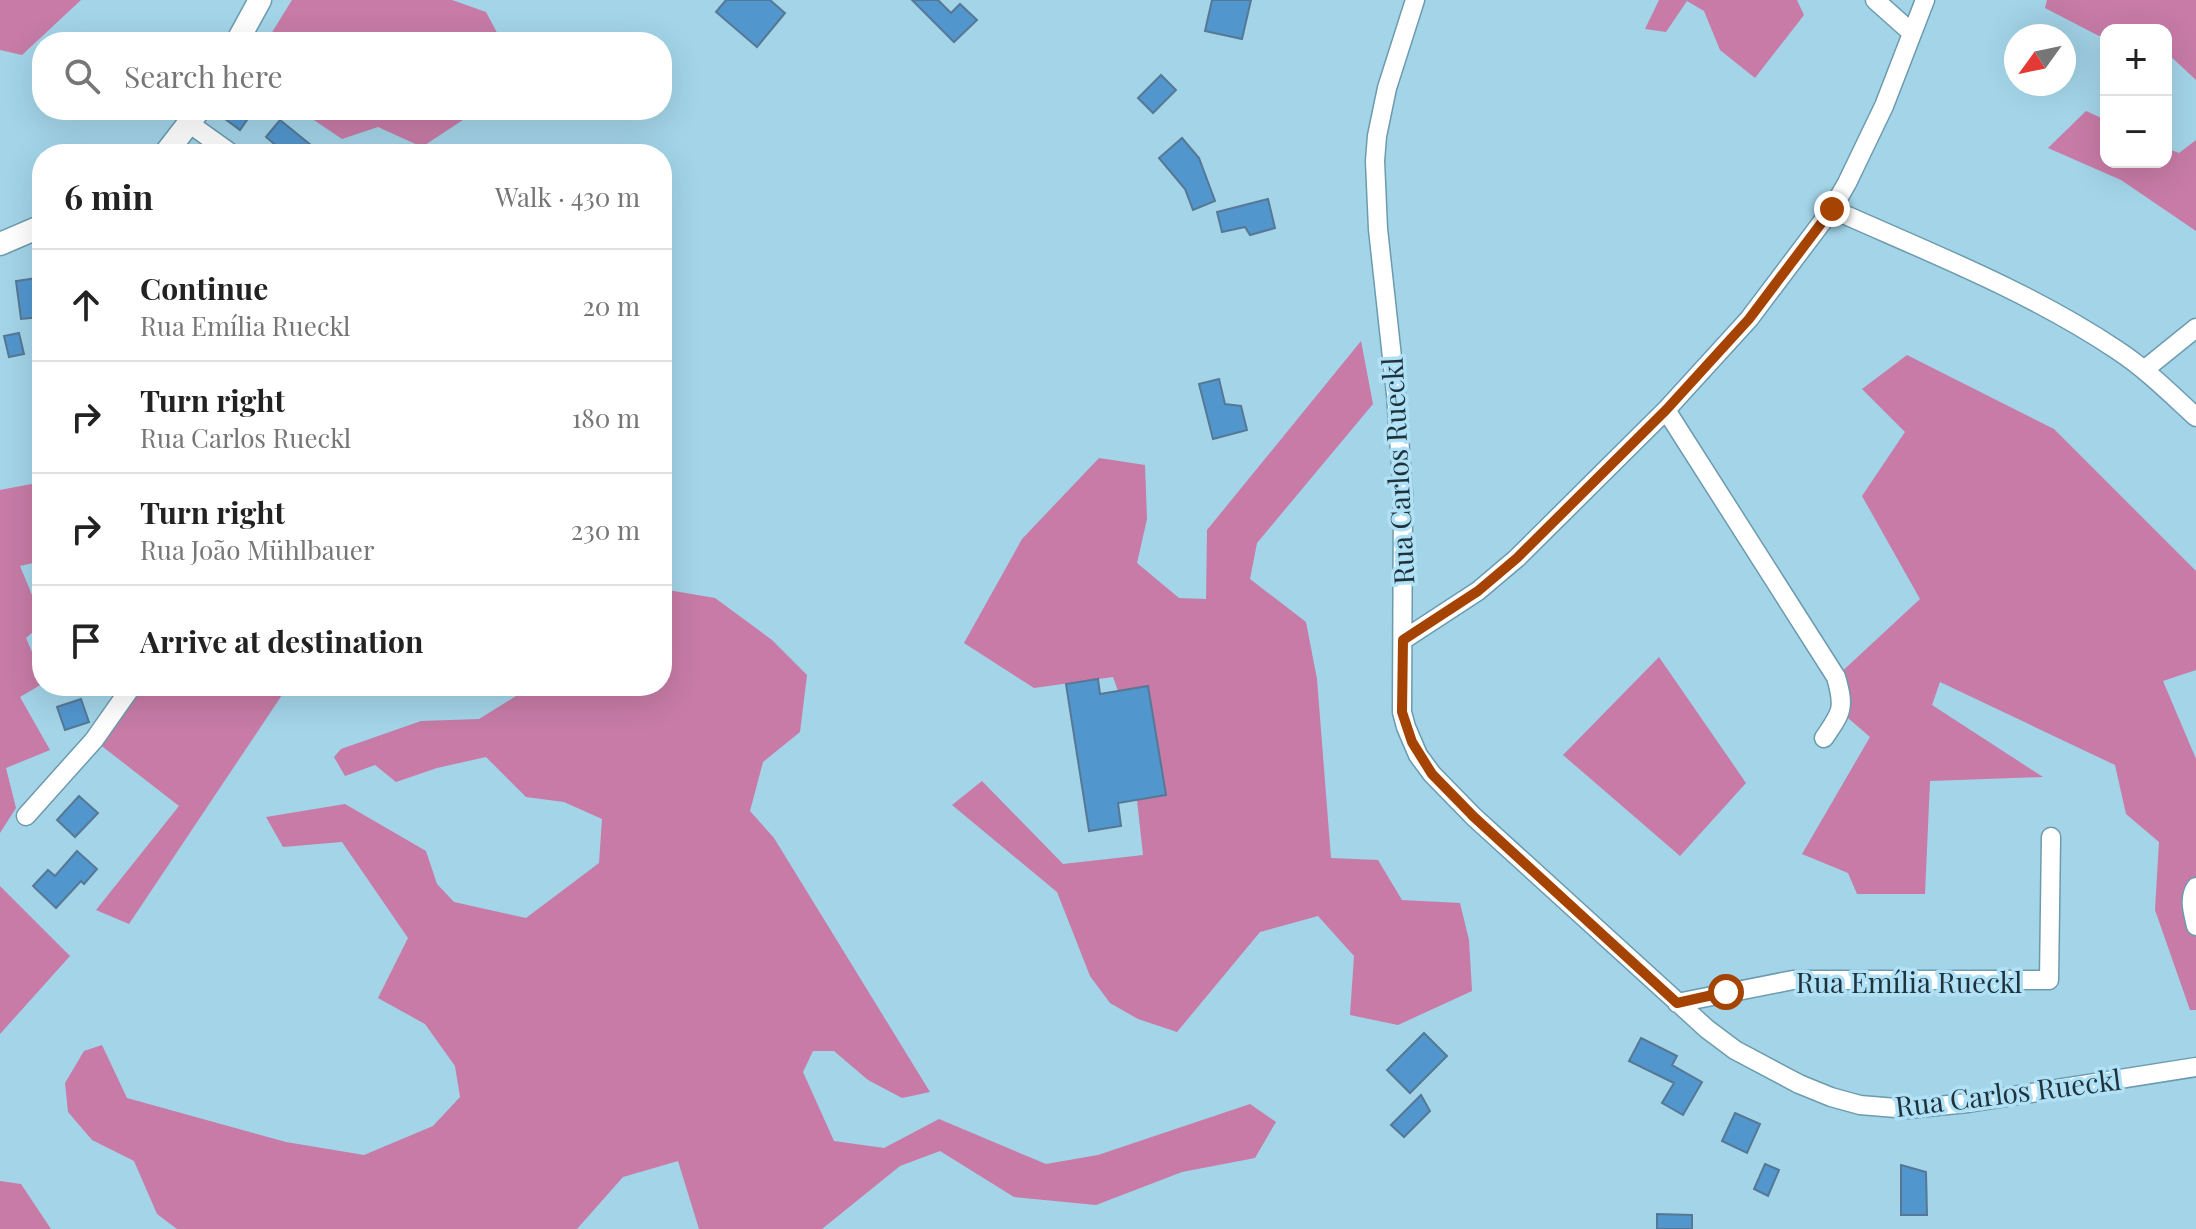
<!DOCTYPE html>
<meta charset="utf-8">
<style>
body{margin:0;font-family:"Playfair Display",serif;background:#f2f2f2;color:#222}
.controls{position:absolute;right:24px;top:24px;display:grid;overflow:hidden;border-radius:16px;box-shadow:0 8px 32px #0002}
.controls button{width:72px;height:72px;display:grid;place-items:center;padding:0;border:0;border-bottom:2px solid #e0e0e0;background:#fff;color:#222;font:40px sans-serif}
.compass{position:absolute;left:2004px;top:24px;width:72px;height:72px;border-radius:50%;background:#fff;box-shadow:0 8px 32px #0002;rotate:237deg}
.stop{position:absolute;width:24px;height:24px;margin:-18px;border:6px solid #a54302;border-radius:50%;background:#fff}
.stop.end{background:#a54302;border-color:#fff;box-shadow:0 2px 8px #0008}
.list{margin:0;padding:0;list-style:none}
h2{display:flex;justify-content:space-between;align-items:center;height:104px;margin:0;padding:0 32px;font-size:34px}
h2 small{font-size:26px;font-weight:400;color:#767676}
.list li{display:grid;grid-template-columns:52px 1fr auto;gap:24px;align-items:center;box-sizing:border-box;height:112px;padding:0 32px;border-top:2px solid #e0e0e0}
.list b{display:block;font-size:30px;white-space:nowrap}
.list p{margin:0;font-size:26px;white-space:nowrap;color:#767676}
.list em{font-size:26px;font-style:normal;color:#767676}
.icon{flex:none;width:44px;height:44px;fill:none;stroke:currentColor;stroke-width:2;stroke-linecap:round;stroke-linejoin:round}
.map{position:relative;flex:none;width:2196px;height:1229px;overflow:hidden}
.search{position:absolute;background:#fff;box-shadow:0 8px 32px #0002;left:32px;top:32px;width:640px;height:88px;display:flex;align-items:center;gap:20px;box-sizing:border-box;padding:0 28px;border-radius:32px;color:#767676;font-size:30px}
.panel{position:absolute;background:#fff;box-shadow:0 8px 32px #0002;left:32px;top:144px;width:640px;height:552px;border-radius:32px}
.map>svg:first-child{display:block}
</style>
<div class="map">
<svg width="2196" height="1229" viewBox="0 0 2196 1229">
<rect width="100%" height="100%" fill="#a3d4e8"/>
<path fill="#c77ba6" d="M0 0H81L22 55 0 50Z
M292 0H452L486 12 502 42H266Z
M1659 0H1797L1804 15 1755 78 1720 50 1704 11 1687 1 1666 32 1645 29Z
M2047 0H2196V80L2166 52V30H2106V35L2099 36 2045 8Z
M299 110H478L422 147 378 127 342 139Z
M2086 111 2106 120V162H2166V148L2179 153 2196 140V231L2121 180 2048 148Z
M1361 341 1373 404 1257 543 1250 579 1306 622 1317 679 1331 858 1378 860 1402 900 1460 903 1469 940 1472 991 1398 1025 1350 1015 1354 956 1318 916 1260 932 1177 1032 1138 1019 1110 1003 1090 976 1057 892 952 805 982 781 1063 864 1143 855 1137 800 1166 794 1148 687 1118 691 1113 677 1034 688 964 643 1022 539 1099 458 1145 465 1147 519 1137 563 1179 598 1206 599 1207 530Z
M1907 355 2054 429 2196 571V670L2163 681 2196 759V1010H2190L2155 910 2159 842 2126 814 2115 765 1940 682 1932 705 2043 777 1930 781 1925 894H1857L1848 873 1802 854 1870 737 1841 712 1836 677 1920 599 1862 496 1905 432 1862 389Z
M42 482V561L20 566 42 619V624L26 638 42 675V684L20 697 50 750 6 768 16 808 0 833V490Z
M662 589 715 598 772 640 807 675 800 732 763 762 750 811 774 838 930 1092 902 1098 868 1080 834 1051H813L803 1072 834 1141 884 1148 939 1119 1046 1164 1098 1155 1250 1104 1276 1122 1255 1158 1182 1172 1096 1205 1014 1197 940 1151 900 1166 822 1229H699L678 1161 623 1177 577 1229H177L157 1214 134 1161 92 1140 68 1112 65 1083 84 1051 102 1045 127 1098 286 1142 364 1155 433 1126 460 1097 455 1066 425 1024 378 998 408 938 342 842 283 847 266 817 345 804 426 851 437 884 454 902 526 918 599 863 602 819 564 802 526 797 486 757 437 768 396 782 375 765 345 776 334 757 341 749 421 721 479 719 532 686H662Z
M1659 657 1746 783 1680 856 1563 755Z
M132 686H288L129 924 96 910 179 806 94 740Z
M0 886 70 956 0 1034Z
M0 1181 21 1184 51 1229H0Z"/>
<path fill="#5296ce" stroke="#577895" stroke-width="2" d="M726 0H770L785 13 757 47 716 12Z
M912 0H938L951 13 960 4 977 20 954 42Z
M1212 0H1251L1242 39 1205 31Z
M1161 75 1176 90 1153 113 1138 98Z
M213 110H254L240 130Z
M280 120 322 154H286L266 137Z
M1182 138 1199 158 1215 201 1193 210 1185 189 1159 158Z
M1268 199 1275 228 1250 235 1245 227 1222 232 1217 212Z
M37 278 41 317 21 319 16 281Z
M19 333 24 354 9 357 4 336Z
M1219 379 1225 404 1241 406 1247 430 1213 439 1199 384Z
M1098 679 1100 694 1148 686 1166 795 1118 803 1121 826 1089 831 1066 684Z
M81 699 89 722 65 730 57 707Z
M79 796 98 813 75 837 57 820Z
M77 851 97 869 84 884 81 881 56 908 33 886 48 870 55 876Z
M1424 1033 1447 1056 1410 1093 1387 1070Z
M1641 1038 1677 1056 1672 1065 1702 1082 1683 1115 1662 1103 1674 1083 1629 1061Z
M1421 1095 1430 1111 1404 1137 1391 1125Z
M1735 1113 1760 1124 1747 1153 1722 1141Z
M1765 1164 1779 1170 1768 1196 1754 1189Z
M1901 1165 1926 1172 1927 1215H1901Z
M1657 1214 1692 1215V1229H1657Z"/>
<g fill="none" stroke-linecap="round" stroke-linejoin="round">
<g stroke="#6c9bae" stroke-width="21">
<path id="minor" d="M1415 0 1387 88 1377 136 1375 161 1378 229 1396 394 1403 494 1402 712 1406 727 1418 755 1432 774 1474 817 1707 1029 1735 1050 1799 1084 1831 1097 1860 1105 1908 1109 1968 1103 2196 1067
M1875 0 1912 33
M190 124 232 154
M1832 209C1928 252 2029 291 2117 350 2146 369 2171 394 2196 417
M2144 370 2196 328
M1666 410 1836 677C1845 708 1842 712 1824 738
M1403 640 1478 591 1517 558 1666 410 1749 319 1832 209 1847 183 1884 106 1925 0
M26 816 94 740 132 686
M2196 887C2188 899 2193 912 2196 926
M1677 1003 1793 980H2049L2051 837"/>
</g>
<g stroke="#6c9bae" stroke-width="25">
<path id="major" d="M237 42 260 0
M165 154 199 110
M0 244 42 226"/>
</g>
<use href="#minor" stroke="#fff" stroke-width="18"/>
<use href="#major" stroke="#fff" stroke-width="22"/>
</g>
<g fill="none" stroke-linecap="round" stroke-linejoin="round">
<path stroke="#a54302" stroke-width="10" d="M1726 992 1677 1003 1474 817 1432 774 1412 742 1402 712 1403 640 1478 591 1517 558 1666 410 1749 319 1832 209"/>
</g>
<g text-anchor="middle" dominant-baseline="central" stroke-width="7" stroke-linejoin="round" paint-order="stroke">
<g font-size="28" fill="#1f323a" stroke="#b0e1f6">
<text transform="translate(1397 471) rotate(-93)">Rua Carlos Rueckl</text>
<text x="1909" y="981">Rua Emília Rueckl</text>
<text transform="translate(2008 1092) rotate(-7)">Rua Carlos Rueckl</text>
</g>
</g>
</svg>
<div class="controls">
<button>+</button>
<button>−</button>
</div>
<svg class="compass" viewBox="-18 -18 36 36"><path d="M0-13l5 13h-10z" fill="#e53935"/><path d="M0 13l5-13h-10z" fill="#767676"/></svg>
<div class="stop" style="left:1726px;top:992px"></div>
<div class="stop end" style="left:1832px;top:209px"></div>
<div class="search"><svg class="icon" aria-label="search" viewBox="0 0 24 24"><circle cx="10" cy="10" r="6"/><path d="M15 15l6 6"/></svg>Search here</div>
<section class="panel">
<h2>6 min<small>Walk · 430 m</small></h2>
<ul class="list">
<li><svg class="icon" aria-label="ahead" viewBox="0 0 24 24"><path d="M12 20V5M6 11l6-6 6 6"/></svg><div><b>Continue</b><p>Rua Emília Rueckl</p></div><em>20 m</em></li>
<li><svg class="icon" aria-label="right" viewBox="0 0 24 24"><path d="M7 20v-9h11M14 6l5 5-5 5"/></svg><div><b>Turn right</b><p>Rua Carlos Rueckl</p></div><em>180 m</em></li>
<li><svg class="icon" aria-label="right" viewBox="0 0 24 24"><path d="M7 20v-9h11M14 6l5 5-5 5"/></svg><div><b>Turn right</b><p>Rua João Mühlbauer</p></div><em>230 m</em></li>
<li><svg class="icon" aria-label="arrive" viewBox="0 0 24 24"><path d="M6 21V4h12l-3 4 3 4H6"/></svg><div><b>Arrive at destination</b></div></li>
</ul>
</section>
</div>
